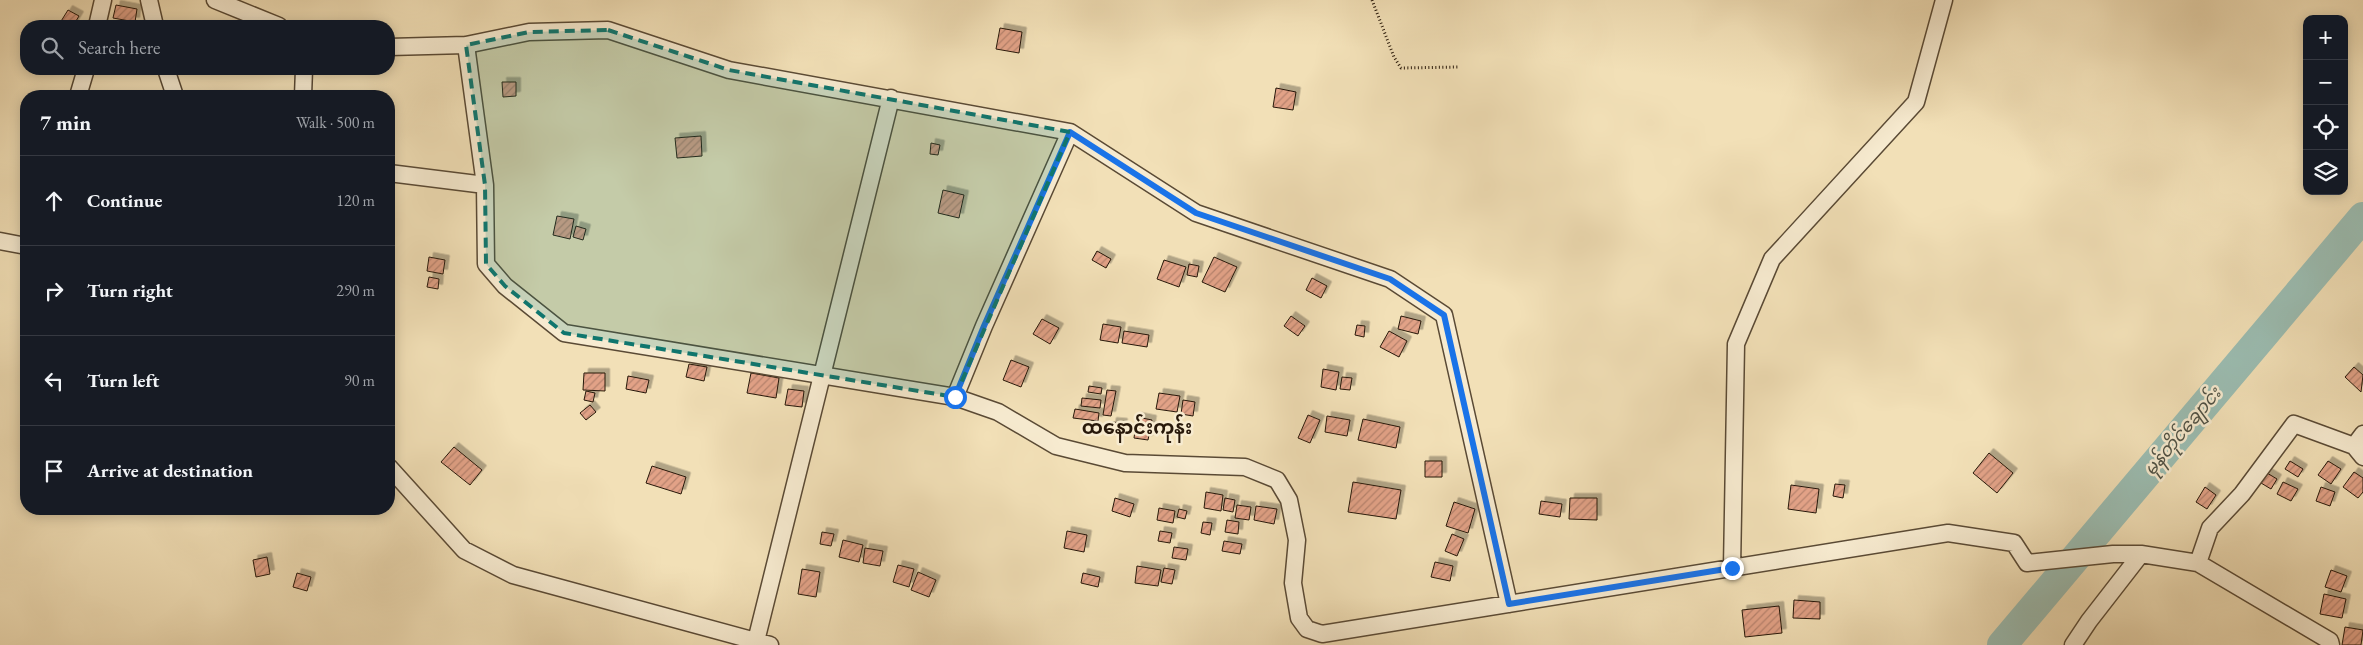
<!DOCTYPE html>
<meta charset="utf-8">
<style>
body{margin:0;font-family:"EB Garamond","Noto Sans Myanmar",serif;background:#20242c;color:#f1f3f6}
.controls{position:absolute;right:15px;top:15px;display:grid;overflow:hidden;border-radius:10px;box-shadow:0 2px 12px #0003}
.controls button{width:45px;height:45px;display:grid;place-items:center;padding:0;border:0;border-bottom:1px solid #363941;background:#171b24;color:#f1f3f6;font:25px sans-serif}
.stop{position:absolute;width:15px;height:15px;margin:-11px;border:4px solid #1a73e8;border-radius:50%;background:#fff}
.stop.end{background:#1a73e8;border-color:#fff;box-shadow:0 1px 5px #0008}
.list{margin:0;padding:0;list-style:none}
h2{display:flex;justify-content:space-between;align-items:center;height:65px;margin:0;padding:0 20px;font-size:21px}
h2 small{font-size:16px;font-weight:400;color:#9ea1a6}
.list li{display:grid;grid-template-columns:32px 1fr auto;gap:15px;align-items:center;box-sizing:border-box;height:90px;padding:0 20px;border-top:1px solid #363941}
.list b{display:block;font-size:19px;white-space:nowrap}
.list em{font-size:16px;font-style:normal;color:#9ea1a6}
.icon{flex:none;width:28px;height:28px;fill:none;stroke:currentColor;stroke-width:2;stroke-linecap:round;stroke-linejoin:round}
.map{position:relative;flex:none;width:2363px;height:645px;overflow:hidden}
.search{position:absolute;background:#171b24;box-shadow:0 2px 12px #0003;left:20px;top:20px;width:375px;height:55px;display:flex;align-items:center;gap:12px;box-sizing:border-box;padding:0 18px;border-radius:20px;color:#9ea1a6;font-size:19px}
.panel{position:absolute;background:#171b24;box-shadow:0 2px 12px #0003;left:20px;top:90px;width:375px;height:425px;border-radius:20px}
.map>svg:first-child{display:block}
</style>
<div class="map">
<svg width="2363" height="645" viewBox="0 0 2363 645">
<defs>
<pattern id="building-hatch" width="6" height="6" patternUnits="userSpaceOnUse" patternTransform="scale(1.25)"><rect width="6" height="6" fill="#e2a287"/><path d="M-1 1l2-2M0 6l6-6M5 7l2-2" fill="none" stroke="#b7836d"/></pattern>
<filter id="shadow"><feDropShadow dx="4.5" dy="-4.5" stdDeviation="0" flood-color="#0004"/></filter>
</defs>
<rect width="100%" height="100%" fill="#f2e0b7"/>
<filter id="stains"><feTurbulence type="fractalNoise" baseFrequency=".004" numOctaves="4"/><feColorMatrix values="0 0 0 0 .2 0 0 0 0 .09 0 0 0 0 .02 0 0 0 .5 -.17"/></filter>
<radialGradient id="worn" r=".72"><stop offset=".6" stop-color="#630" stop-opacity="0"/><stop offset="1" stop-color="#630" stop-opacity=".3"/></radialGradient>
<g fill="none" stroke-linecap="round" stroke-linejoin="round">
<path stroke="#9bbdb2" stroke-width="30" d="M2002 645 2363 217"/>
</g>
<path fill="url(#building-hatch)" stroke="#27180a" filter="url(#shadow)" d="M116 5 137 9 135 22 113 18Z
M68 10 79 16 73 26H58Z
M1000 28 1022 32 1019 53 996 49Z
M502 82H516V96L503 97Z
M1276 88 1296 92 1293 110 1273 107Z
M701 136 702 156 677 158 675 138Z
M931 143 940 145 938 155 930 154Z
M943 190 964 195 959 218 938 213Z
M557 216 574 219 570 239 553 235Z
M576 226 586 229 583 240 573 237Z
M1097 251 1111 259 1106 268 1092 260Z
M429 257 445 260 443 274 427 271Z
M1214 257 1237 267 1225 292 1202 282Z
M1164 260 1186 267 1179 287 1157 279Z
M1189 264 1199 266 1197 277 1187 275Z
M429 277 439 279 438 289 427 287Z
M1312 278 1327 286 1321 298 1306 290Z
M1291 316 1305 326 1298 336 1284 326Z
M1401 316 1421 321 1418 334 1398 329Z
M1042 319 1059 328 1050 344 1033 334Z
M1103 324 1121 327 1118 343 1100 340Z
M1357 325 1365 326 1364 337 1355 335Z
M1124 331 1149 335 1147 347 1122 343Z
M1389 331 1407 341 1399 357 1380 347Z
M1011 360 1029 367 1021 387 1003 380Z
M689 364 707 367 704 381 686 377Z
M2354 367 2363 375 2361 392 2345 377Z
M1323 369 1339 372 1336 390 1321 387Z
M584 373H605V391L583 390Z
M751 373 779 378 776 398 747 393Z
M628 376 649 380 646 393 626 389Z
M1342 377 1352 378 1350 390 1340 389Z
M1089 386 1102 388 1101 394 1088 392Z
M788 389 804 391 802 407 785 405Z
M1107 390 1116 391 1111 416 1103 415Z
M586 391 595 393 593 402 584 400Z
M1159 393 1180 396 1177 412 1156 409Z
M1082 398 1101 400 1100 408 1081 406Z
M1183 400 1195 402 1193 416 1181 414Z
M590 405 596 412 586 420 580 413Z
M1075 409 1099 413 1098 421 1073 418Z
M1308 415 1320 420 1310 443 1298 438Z
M1327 416 1350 420 1347 436 1325 432Z
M1137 417 1152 420 1148 440 1134 438Z
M1363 419 1400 427 1396 448 1358 440Z
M1112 422 1123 423 1121 435 1110 434Z
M454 447 482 470 470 485 441 462Z
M1989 453 2013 473 1997 493 1973 473Z
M1425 461H1442V477H1425Z
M2290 461 2303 469 2298 477 2285 469Z
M2328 461 2341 469 2331 484 2318 475Z
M652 466 686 477 681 494 646 483Z
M2354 472 2363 478V492L2358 498 2343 487Z
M2267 473 2277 479 2271 489 2261 483Z
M1353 482 1401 490 1396 519 1348 512Z
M2283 482 2298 489 2291 501 2277 494Z
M1835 484 1845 485 1843 498 1833 496Z
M1791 485 1819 489 1816 513 1788 509Z
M2205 487 2216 495 2207 509 2196 502Z
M2321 487 2335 492 2330 506 2316 501Z
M1206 492 1223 495 1221 511 1204 508Z
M1115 498 1134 504 1130 517 1112 511Z
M1225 498 1235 500 1233 512 1223 510Z
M1570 498H1597V520L1569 519Z
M1541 501 1562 504 1560 517 1539 514Z
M1454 502 1475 509 1468 533 1446 526Z
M1237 505 1251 507 1249 520 1235 518Z
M1256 506 1277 509 1274 524 1254 520Z
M1159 508 1175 511 1173 523 1157 520Z
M1179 509 1187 511 1185 519 1177 517Z
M1227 520 1239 522 1238 534 1225 532Z
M1203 522 1212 523 1210 535 1201 533Z
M1067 531 1087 535 1084 552 1064 548Z
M1160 531 1172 533 1170 543 1158 541Z
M822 532 834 534 831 546 820 544Z
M1452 534 1464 539 1457 556 1445 551Z
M843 540 863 545 859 562 839 557Z
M1224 541 1242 544 1240 554 1222 551Z
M1174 547 1188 549 1186 560 1172 558Z
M865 548 883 551 880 566 863 563Z
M267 557 270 574 256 577 253 560Z
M1435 562 1453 566 1450 581 1431 577Z
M898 565 914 569 909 587 893 582Z
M1137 566 1161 570 1158 586 1135 583Z
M1164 568 1175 570 1172 584 1161 582Z
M802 569 820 572 816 597 798 594Z
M2331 570 2347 576 2341 592 2325 587Z
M918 572 936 580 929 597 911 590Z
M297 573 311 577 307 591 293 587Z
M1083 573 1100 577 1098 587 1081 583Z
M2324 594 2346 599 2342 618 2320 614Z
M1794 600 1820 602V619L1793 618Z
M1779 606 1782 633 1745 637 1742 610Z
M2345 627 2363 630 2361 645H2342Z"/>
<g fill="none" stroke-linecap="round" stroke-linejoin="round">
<g stroke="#5a4a35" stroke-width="19">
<path id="street" d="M149 0 155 26
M215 0 279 26
M97 26 103 0
M466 45 485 185 486 264 505 286 564 333 955 397 998 412 1056 446 1125 463 1245 467 1277 480 1289 500 1297 540 1293 583 1299 618 1307 629 1322 634 1948 533 2014 543 2027 563 2113 554H2141L2198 563 2330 641 2331 645
M389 47 466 45 529 32 608 30 729 70 1070 132 1196 213 1390 279 1444 315 1509 604
M166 69 175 96
M78 96 86 69
M303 96 304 69
M389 173 485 185
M0 241 26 246
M955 397 984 326 1070 132
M2363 434 2354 446 2363 457
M389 467 464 550 513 575 770 645
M2198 563 2210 528 2242 494 2294 424 2354 446
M1732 568 1736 344 1772 259 1916 102 1944 0
M756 641 891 98
M2073 645 2089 621 2141 554"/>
</g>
<path stroke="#27180a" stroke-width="3" stroke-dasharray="1 2.5" stroke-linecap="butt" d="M1372 0 1394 57 1401 68 1458 67"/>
<use href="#street" stroke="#f7ebd0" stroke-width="16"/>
</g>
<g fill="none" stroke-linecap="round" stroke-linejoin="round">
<path stroke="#1a73e8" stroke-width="6" d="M955 397 984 326 1070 132 1196 213 1390 279 1444 315 1509 604 1732 568"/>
</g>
<path fill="#0f766e" fill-opacity="0.2" stroke="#0f766e" stroke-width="4" stroke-dasharray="10 6" stroke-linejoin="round" d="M608 30 729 70 1070 132 955 397 564 333 505 286 486 264 485 185 466 45 529 32Z"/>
<g text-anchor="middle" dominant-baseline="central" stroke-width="5" stroke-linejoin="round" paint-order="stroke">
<g font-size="18" font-style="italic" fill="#505245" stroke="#f7ebd0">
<text transform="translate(2182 431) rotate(-50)">မုန်တိုင်ချောင်း</text>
</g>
<g font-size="19" font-weight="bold" fill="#27180a" stroke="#f7ebd0">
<text x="1137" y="427">ထနောင်းကုန်း</text>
</g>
</g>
<rect width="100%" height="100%" filter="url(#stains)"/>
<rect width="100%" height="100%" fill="url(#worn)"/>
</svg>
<div class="controls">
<button>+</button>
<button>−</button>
<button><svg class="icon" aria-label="locate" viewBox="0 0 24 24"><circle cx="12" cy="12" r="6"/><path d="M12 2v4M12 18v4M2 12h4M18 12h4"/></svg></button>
<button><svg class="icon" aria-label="layers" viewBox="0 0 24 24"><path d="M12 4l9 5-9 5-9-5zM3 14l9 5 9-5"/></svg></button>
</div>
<div class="stop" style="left:955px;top:397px"></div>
<div class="stop end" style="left:1732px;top:568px"></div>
<div class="search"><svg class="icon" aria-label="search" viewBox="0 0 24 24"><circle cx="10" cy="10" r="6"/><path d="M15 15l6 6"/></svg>Search here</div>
<section class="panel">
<h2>7 min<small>Walk · 500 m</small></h2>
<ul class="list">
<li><svg class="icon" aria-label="ahead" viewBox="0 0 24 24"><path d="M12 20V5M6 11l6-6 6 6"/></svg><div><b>Continue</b></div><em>120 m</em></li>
<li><svg class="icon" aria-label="right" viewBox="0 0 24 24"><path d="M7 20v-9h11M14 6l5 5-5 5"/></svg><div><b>Turn right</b></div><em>290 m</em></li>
<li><svg class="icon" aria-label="left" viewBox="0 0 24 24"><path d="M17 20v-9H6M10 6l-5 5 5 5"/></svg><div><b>Turn left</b></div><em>90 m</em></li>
<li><svg class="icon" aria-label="arrive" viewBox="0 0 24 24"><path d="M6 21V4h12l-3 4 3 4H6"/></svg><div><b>Arrive at destination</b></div></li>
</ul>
</section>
</div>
